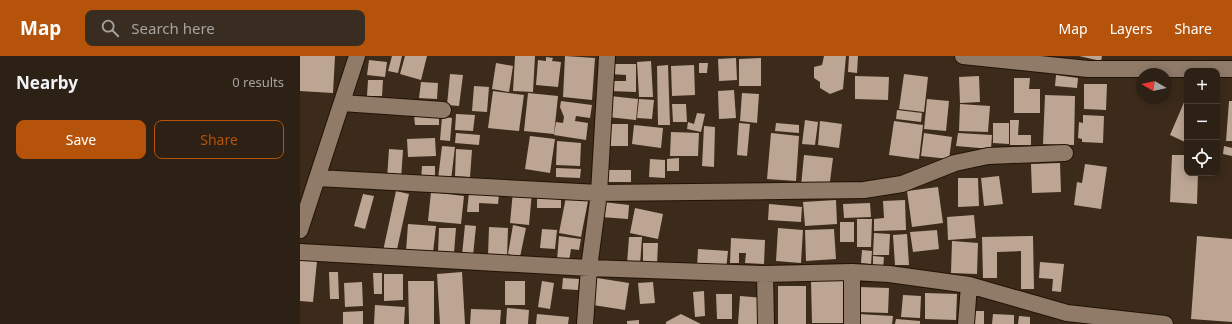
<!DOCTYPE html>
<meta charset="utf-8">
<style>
body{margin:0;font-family:"Noto Sans",sans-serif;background:#392d22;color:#f1f3f6}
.controls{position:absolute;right:12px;top:12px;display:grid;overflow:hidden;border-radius:8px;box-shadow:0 2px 10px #0003}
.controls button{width:36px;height:36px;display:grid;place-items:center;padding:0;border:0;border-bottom:1px solid #483e34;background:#2d2014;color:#f1f3f6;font:20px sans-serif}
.compass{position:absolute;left:836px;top:12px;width:36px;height:36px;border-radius:50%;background:#2d2014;box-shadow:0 2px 10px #0003;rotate:279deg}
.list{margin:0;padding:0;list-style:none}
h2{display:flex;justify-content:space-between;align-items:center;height:52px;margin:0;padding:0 16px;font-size:17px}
h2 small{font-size:13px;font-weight:400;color:#a7a3a0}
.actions{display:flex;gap:8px;padding:12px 16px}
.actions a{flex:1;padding:9px 0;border:1px solid #b45309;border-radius:8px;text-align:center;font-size:14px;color:#b45309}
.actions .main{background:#b45309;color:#fff}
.icon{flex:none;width:22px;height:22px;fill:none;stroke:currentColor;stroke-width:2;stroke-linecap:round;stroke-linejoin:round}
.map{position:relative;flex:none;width:932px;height:268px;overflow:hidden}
header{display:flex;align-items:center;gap:24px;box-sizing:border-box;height:56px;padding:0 20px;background:#b45309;color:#fff}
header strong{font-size:19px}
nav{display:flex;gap:22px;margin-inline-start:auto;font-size:14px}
.search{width:280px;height:36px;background:#392d22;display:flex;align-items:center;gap:10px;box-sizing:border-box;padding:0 14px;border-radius:8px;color:#a7a3a0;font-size:15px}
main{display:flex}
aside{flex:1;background:#2d2014}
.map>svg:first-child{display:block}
</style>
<header>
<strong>Map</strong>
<div class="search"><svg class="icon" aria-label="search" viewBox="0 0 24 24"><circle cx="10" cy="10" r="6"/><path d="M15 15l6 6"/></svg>Search here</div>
<nav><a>Map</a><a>Layers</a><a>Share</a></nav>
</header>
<main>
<aside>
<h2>Nearby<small>0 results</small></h2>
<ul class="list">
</ul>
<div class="actions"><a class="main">Save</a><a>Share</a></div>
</aside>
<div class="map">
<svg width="932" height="268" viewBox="0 0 932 268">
<rect width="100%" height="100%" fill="#3c2b1a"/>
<path fill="#bca693" d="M0 0H35L33 37 0 35Z
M92 0H102L98 17 88 15Z
M105 0H127L121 24 100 18Z
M215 0H235L233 36 213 35Z
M265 0 295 2 292 44 263 41Z
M524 0H546L543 33 530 38 520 32V26L514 22V11L522 9Z
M549 0H558L557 17 548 16Z
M779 0H802L801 5Z
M246 1 253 2 252 5 261 6 258 31 236 29 238 4 246 5Z
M436 2 437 24 419 25 418 3Z
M461 2V30H439V3Z
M69 4 87 6 85 21 67 19Z
M351 5 353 41H339L337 6Z
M196 7 213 10 209 36 192 33Z
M399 7H408L407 17H399Z
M311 8H336V36L309 35V25H326V19L310 18Z
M368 9 370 69H358L357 10Z
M394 9 395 39 372 40 371 10Z
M150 18 163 19 159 50 147 49Z
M604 18 628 21 624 56 599 53Z
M756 19 778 22 777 32 755 30Z
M555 20 589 21 588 44 555 43Z
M679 20 680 46 660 47 659 21Z
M714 22H730L729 33H740V57H714Z
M68 24H83L82 40H67Z
M121 26 138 27 137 43 119 42Z
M784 28H807L806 54 784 53Z
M174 30 189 31 187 56 172 55Z
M434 34 436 62 419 63 418 35Z
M193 35 224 39 219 75 188 72Z
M228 37 258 40 254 78 224 75Z
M442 37 459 38 457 67 440 65Z
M745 39 775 40 774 89 743 88Z
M310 40 338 43 336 64 308 61Z
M339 43 354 44 352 63 337 62Z
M627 43 649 45 646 75 624 73Z
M885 44 887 46V87L870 79Z
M261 45 292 49 290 62 276 60 275 65 288 67 286 84 254 79 256 66 263 67 264 61 260 51Z
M929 45H932V85H926Z
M372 48H386L387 66H373Z
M660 48 690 50 688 76 659 75Z
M597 54 622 57 621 66 596 63Z
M397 57 405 58 401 76 387 73 388 66 394 68Z
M156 58 175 59 173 75 155 74Z
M114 59H139V69H115Z
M783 59 804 60 803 87 782 86V83L778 82 779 66 783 67Z
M142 61 152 62 150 85 140 84Z
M505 64 518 66 515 89 502 88Z
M710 64H719L718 79H731V89H710Z
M520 65 542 68 539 92 518 89Z
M594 65 623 69 619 103 589 99Z
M439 67 450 68 447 100 437 99Z
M476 67 499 69V77L475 75Z
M693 67H709V88L693 87Z
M307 68H328V90H307Z
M334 69 363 72 361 92 332 88Z
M404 70 415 71 414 111 402 110Z
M371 76 399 77 398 100H370Z
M156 77 180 79 179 89 155 87Z
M471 77 499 80 496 125 467 123Z
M624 77 652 81 649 103 621 100Z
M658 77 692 79 691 93 656 90Z
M230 80 255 83 250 117 225 113Z
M135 82 136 100 108 101 107 83Z
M257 85 281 87 280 110 256 109Z
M142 90 155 91 151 124 138 123Z
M924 90 932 92V100L923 98Z
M89 93 103 94 101 124 87 123Z
M156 93 172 94 170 121 155 120Z
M504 99 533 102 529 133 501 130Z
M872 99H886L887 117H898L897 148 870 146Z
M379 102V115H367V103Z
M350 103 365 104V122L349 121Z
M760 107 761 136 732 137 731 108Z
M785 108 807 111 801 153 774 149 777 126 782 127Z
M122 110H135V125L121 124Z
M256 112 281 113 280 122 256 121Z
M303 114H331V126H303Z
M699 120 703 148 684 150 681 122Z
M658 122H678L679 150 658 151Z
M638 131 643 167 612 171 607 135Z
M96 135 109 138 96 198 83 195Z
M213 135 232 136 229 169 210 167Z
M131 136 164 140 161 168 128 165Z
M169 136 199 138 198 148 179 147V156H167Z
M237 136H261V152H237Z
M63 138 74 140 65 173 54 170Z
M266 141 288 145 281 181 259 177Z
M536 144 537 168 505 170 503 146Z
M605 144 606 174 574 175V163L584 162 583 145Z
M303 146 329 149 328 163 301 161Z
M570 147 571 161 544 162 543 148Z
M469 148 502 151 501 166 468 164Z
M335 152 363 158 358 183 330 177Z
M674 159 676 182 648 184 647 161Z
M557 163H572L571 191H557Z
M540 166H554V186H540Z
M108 168 136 170 133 197 106 195Z
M165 169 176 170 173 200 162 199Z
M213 169 226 172 220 201 208 198Z
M189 171 208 172 207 201 188 200Z
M139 172H156L154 197H138Z
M478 172 503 174 501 207 476 205Z
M242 173 257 174 255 193 240 192Z
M534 173 536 203 506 205 505 174Z
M637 174 639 193 613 196 610 176Z
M574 177 590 178 589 199H573Z
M607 178 609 209H595L593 179Z
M259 180 281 183 279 194 271 193 269 205 257 204Z
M733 180 734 233H721V195L697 196V222H683L682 181Z
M897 180 932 183V266L891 263Z
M329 181H342L340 209 327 208Z
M431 182 465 184 464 208 445 207 446 197H439V207H430Z
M652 185 678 187 677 218 651 217Z
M343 187H358L357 210 343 209Z
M398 193 428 195 426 214 397 212Z
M562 194 572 195 571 208 561 207Z
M573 200 584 201 583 212H573Z
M0 203 17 205 13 246 0 245Z
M740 206 764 208 761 236 752 235 753 223 739 222Z
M29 216H38L39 243H30Z
M162 216 165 268H140L137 218Z
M73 217H82V238H74Z
M84 218H103V244L84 245Z
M263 222 279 223 278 234 262 233Z
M297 222 329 227 325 254 293 249Z
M108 225H134V268H109Z
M205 225H225V249H205Z
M242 225 254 227 250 253 238 251Z
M511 225H543L544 267H512Z
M62 226 63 250 45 251 44 227Z
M353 226 355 247 340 248 338 227Z
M478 230H506V268H478Z
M559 231 589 232 588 257 558 256Z
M404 235 405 260 395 261 393 236Z
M625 237 657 238 656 264 625 263Z
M416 238H432V263H417Z
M603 239 621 240 620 262 601 261Z
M440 240 464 242 462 268H438Z
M75 249 105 251 104 268H74Z
M207 252 229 254 228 268H206Z
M171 253 201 254 200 268H170Z
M63 255V268H43V256Z
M671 255H684V268H671Z
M237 258 269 261 268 268H236Z
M381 258 401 268H366V266Z
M558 258 593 260 592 268H557Z
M693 258 714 259V268H692Z
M719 260 730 261V268H718Z
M596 263 620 265V268H595Z
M339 264V268H327V265Z"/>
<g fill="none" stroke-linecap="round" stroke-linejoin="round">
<g stroke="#231304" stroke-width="18">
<path id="street" d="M663 0 788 13H932
M42 47 143 54
M17 122 299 137 564 134 602 128 655 107 688 100 765 97
M0 174 57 0
M0 196 289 212 465 218 552 216 589 218 669 229 767 257 865 268
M465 218 466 268
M285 268 289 212 299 137 307 0
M552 268V216
M666 268 669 229"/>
</g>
<use href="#street" stroke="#907b69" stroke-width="16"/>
</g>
</svg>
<div class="controls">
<button>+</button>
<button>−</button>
<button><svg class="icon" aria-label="locate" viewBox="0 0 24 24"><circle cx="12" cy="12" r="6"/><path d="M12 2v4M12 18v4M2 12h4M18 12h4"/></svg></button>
</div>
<svg class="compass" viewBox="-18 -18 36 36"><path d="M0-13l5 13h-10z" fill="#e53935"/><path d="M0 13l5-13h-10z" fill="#a7a3a0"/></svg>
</div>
</main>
